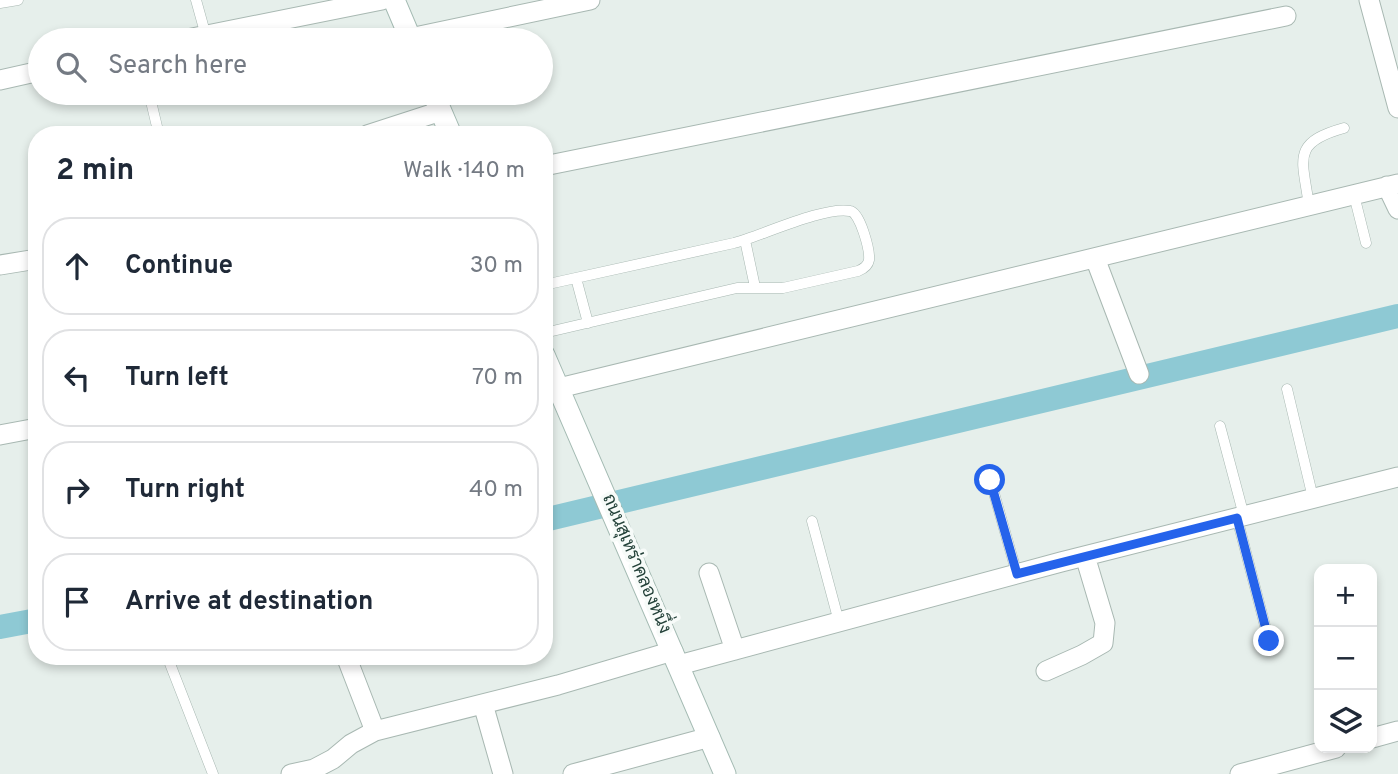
<!DOCTYPE html>
<meta charset="utf-8">
<style>
body{margin:0;font-family:Overpass,Sarabun,sans-serif;background:#f2f2f3;color:#1f2937}
.controls{position:absolute;right:21px;bottom:21px;display:grid;overflow:hidden;border-radius:14px;box-shadow:0 4px 10px #0003}
.controls button{width:63px;height:63px;display:grid;place-items:center;padding:0;border:0;border-bottom:2px solid #e0e1e3;background:#fff;color:#1f2937;font:35px sans-serif}
.stop{position:absolute;width:21px;height:21px;margin:-16px;border:5px solid #2563eb;border-radius:50%;background:#fff}
.stop.end{background:#2563eb;border-color:#fff;box-shadow:0 2px 7px #0008}
.list{margin:0;padding:0;list-style:none}
h2{display:flex;justify-content:space-between;align-items:center;height:91px;margin:0;padding:0 28px;font-size:30px}
h2 small{font-size:23px;font-weight:400;color:#747a83}
.list li{display:grid;grid-template-columns:46px 1fr auto;gap:21px;align-items:center;box-sizing:border-box;height:98px;margin:0 14px 14px;padding:0 14px;border:2px solid #e0e1e3;border-radius:28px}
.list b{display:block;font-size:26px;white-space:nowrap}
.list em{font-size:23px;font-style:normal;color:#747a83}
.icon{flex:none;width:38px;height:38px;fill:none;stroke:currentColor;stroke-width:2;stroke-linecap:round;stroke-linejoin:round}
.map{position:relative;flex:none;width:1398px;height:774px;overflow:hidden}
.search{position:absolute;background:#fff;box-shadow:0 4px 10px #0003;left:28px;top:28px;width:525px;height:77px;display:flex;align-items:center;gap:18px;box-sizing:border-box;padding:0 24px;border-radius:38px;color:#747a83;font-size:26px}
.panel{position:absolute;background:#fff;box-shadow:0 4px 10px #0003;left:28px;top:126px;width:525px;height:539px;border-radius:28px}
.map>svg:first-child{display:block}
</style>
<div class="map">
<svg width="1398" height="774" viewBox="0 0 1398 774">
<rect width="100%" height="100%" fill="#e6efeb"/>
<g fill="none" stroke-linecap="round" stroke-linejoin="round">
<path stroke="#8ec9d4" stroke-width="24" d="M544 520 1398 316
M0 627 37 620"/>
<g stroke="#a8b8b2" stroke-width="11">
<path id="lane" d="M196 0 206 36
M0 3 18 0
M149 93 159 135
M1354 195 1366 243
M1309 206C1303 160 1290 143 1344 128
M745 240 755 287
M576 278 588 323
M544 285 734 243C761 236 824 206 850 211 860 212 870 250 869 260 868 266 863 269 858 271L783 288H737L544 333
M1287 389 1313 498
M1220 426 1244 516
M990 479 1017 574
M1237 518 1269 641
M812 521 839 622
M167 656 213 774"/>
</g>
<g stroke="#a8b8b2" stroke-width="21">
<path id="street" d="M1369 0 1398 108
M410 38 590 0
M182 40 382 0
M0 80 40 71
M367 135 441 111
M544 166 1286 16
M1387 186 1398 209
M1095 258 1139 374
M0 265 37 259
M559 388 1398 184
M0 435 37 428
M709 573 735 650
M346 656 375 731
M679 665 1061 562 1398 477
M1046 671 1082 655 1103 643 1105 623 1085 556
M483 704 503 774
M1372 738 1398 731
M291 774 314 769 333 759 351 744 375 731 558 685 673 651
M573 774 710 737
M1240 774 1336 748"/>
</g>
<g stroke="#a4bbb3" stroke-width="23">
<path id="secondary" d="M394 0 411 40
M433 93 451 135
M544 355 725 774"/>
</g>
<use href="#lane" stroke="#fff" stroke-width="10"/>
<use href="#street" stroke="#fff" stroke-width="19"/>
<use href="#secondary" stroke="#fff" stroke-width="21"/>
</g>
<g fill="none" stroke-linecap="round" stroke-linejoin="round">
<path stroke="#2563eb" stroke-width="9" d="M990 480 1017 574 1237 518 1269 641"/>
</g>
<g text-anchor="middle" dominant-baseline="central" stroke-width="7" stroke-linejoin="round" paint-order="stroke">
<g font-size="18" fill="#24423a" stroke="#f7fbf9">
<text transform="translate(636 564) rotate(67)">ถนนสุเหร่าคลองหนึ่ง</text>
</g>
</g>
</svg>
<div class="controls">
<button>+</button>
<button>−</button>
<button><svg class="icon" aria-label="layers" viewBox="0 0 24 24"><path d="M12 4l9 5-9 5-9-5zM3 14l9 5 9-5"/></svg></button>
</div>
<div class="stop" style="left:990px;top:480px"></div>
<div class="stop end" style="left:1269px;top:641px"></div>
<div class="search"><svg class="icon" aria-label="search" viewBox="0 0 24 24"><circle cx="10" cy="10" r="6"/><path d="M15 15l6 6"/></svg>Search here</div>
<section class="panel">
<h2>2 min<small>Walk · 140 m</small></h2>
<ul class="list">
<li><svg class="icon" aria-label="ahead" viewBox="0 0 24 24"><path d="M12 20V5M6 11l6-6 6 6"/></svg><div><b>Continue</b></div><em>30 m</em></li>
<li><svg class="icon" aria-label="left" viewBox="0 0 24 24"><path d="M17 20v-9H6M10 6l-5 5 5 5"/></svg><div><b>Turn left</b></div><em>70 m</em></li>
<li><svg class="icon" aria-label="right" viewBox="0 0 24 24"><path d="M7 20v-9h11M14 6l5 5-5 5"/></svg><div><b>Turn right</b></div><em>40 m</em></li>
<li><svg class="icon" aria-label="arrive" viewBox="0 0 24 24"><path d="M6 21V4h12l-3 4 3 4H6"/></svg><div><b>Arrive at destination</b></div></li>
</ul>
</section>
</div>
